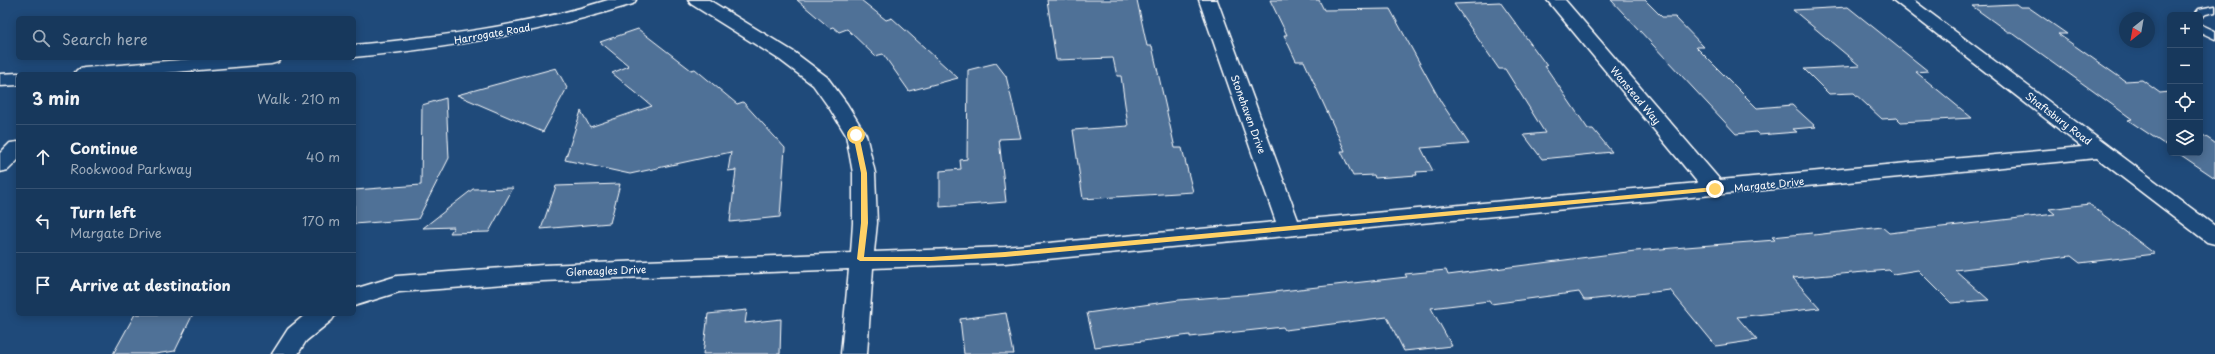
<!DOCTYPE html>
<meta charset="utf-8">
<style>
body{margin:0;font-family:"Playpen Sans",sans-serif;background:#203f62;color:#f1f3f6}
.controls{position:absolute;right:12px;top:12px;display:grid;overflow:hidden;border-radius:6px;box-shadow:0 2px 10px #0003}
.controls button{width:36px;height:36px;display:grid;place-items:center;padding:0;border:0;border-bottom:1px solid #365272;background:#17385c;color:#f1f3f6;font:20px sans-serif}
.compass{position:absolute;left:2119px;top:12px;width:36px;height:36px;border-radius:50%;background:#17385c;box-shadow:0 2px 10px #0003;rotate:211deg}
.stop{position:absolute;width:12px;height:12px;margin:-9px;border:3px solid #ffd166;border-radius:50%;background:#fff}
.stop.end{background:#ffd166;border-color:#fff;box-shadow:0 1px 4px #0008}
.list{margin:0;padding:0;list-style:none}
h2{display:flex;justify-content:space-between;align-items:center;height:52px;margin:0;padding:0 16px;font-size:17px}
h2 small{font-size:13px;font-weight:400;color:#9eacbb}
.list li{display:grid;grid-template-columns:26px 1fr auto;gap:12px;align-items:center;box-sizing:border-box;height:64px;padding:0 16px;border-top:1px solid #365272}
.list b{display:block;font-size:15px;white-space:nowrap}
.list p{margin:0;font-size:13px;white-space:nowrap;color:#9eacbb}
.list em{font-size:13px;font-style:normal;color:#9eacbb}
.icon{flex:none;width:22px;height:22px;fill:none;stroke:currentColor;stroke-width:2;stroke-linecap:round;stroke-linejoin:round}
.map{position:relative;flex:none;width:2215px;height:354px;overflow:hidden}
.search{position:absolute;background:#17385c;box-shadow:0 2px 10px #0003;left:16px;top:16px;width:340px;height:44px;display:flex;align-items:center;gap:10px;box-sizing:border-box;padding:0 14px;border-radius:6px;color:#9eacbb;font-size:15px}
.panel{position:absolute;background:#17385c;box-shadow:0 2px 10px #0003;left:16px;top:72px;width:340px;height:244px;border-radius:6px}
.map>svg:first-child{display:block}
</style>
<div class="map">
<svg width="2215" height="354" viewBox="0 0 2215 354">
<rect width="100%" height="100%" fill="#1f4a7a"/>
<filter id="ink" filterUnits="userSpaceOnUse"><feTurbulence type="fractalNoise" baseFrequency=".025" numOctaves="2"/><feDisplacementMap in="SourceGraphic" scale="8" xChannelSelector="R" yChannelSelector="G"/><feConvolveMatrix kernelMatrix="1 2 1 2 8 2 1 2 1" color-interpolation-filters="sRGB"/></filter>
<g filter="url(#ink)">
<path fill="#507197" stroke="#fff" d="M797 0H861L886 20 892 18 958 78 909 91 883 54 875 56 847 29 839 32 833 27 830 28Z
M1047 0H1137L1147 46H1152L1175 148H1182L1193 192 1083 199 1073 130 1128 126 1121 76H1117L1113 58 1056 60Z
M1270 0H1319L1324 10 1390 9 1441 102 1469 144 1421 148 1433 171 1416 172 1417 175 1375 178 1374 175 1353 176 1341 151H1345L1304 61H1296L1284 35H1287Z
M1611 0H1645L1662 17H1675L1704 47H1696L1757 108 1792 105 1816 127 1793 129 1797 132 1759 135 1756 132 1736 134Z
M1500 2 1547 66H1545L1588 129H1593L1612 152 1542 159 1524 135 1545 133 1505 69H1499L1454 4Z
M2016 4 2020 7H2028L2067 34H2058L2125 81 2142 80 2160 93 2170 92V148L2128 120 2132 119 2011 32H2008L1972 6Z
M1848 7 1928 71 1916 72 1972 118 1901 122 1897 118 1882 119 1854 93 1829 94 1804 69 1860 66 1793 10Z
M638 29 691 70 695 69 737 104 743 102 785 148 780 217 730 222 736 170 728 171 731 152 630 174 565 160 581 111 590 127 652 106 612 73 629 66 600 42Z
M996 63 1006 76 1021 138 999 139 1006 202 940 207V171L961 169 960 160 967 159 968 70Z
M556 68 567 88 543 132 457 95Z
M446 98 449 158 418 219 354 224V190L421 185 422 105Z
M2200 133 2215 143V178L2178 153H2200Z
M620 184 610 223 541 229 556 186Z
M513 188 489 232 450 233 454 227 423 228 473 189Z
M2089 204 2155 254 2080 263 2071 256 1955 270 1989 300 1951 303 1918 270 1893 274 1889 270 1793 278 1820 308 1737 317 1757 340 1716 346 1670 290 1588 300H1584L1579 292 1491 304 1489 301 1431 308 1452 346 1404 351 1387 317 1285 330 1283 327 1190 337V335L1095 347 1087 313 1179 300 1255 294 1407 277 1405 274 1446 270 1448 275 1635 251 1775 240 1772 237 1812 233 1814 235 1882 227 1889 233 2055 214 2049 209Z
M747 310 745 323 781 319 780 354H703L708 314Z
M1006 313 1014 354H964L960 319Z
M135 314H193L175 351 155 354H113Z"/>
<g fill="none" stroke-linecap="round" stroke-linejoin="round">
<g stroke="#fff" stroke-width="3">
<path id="lane" d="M2215 6V12L2206 14 2200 18V15H2194L2199 9Z
M2200 24 2215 31V39L2200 32Z"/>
</g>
<g stroke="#fff" stroke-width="3">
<path id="street" d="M608 0H636L633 4C542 32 449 48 354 57V45C440 37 525 26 608 0Z
M688 0H709L794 52 827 77 847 104 866 135 875 173 877 223 874 252 1005 247 1276 222 1199 0H1217L1298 220 1698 183 1547 0H1565L1720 180 2082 147 1893 0H1913L2215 226V244L2207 242 2097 158 1005 263 873 268 867 354H841L849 269 543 281 399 292 354 306V289L397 276 543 265 851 253 853 223V173L846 135 830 109 813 85 780 60 691 4Z
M204 58H281L278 62 271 64 152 74H74L77 70 84 68Z
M18 73 22 74H18V85L0 86V74Z
M18 142V160L8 170 0 172V153L10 143Z
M306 314H336L332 320 306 341 298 354H272L288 329Z"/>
</g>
<use href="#lane" fill="#1f4a7a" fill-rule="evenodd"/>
<use href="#street" fill="#1f4a7a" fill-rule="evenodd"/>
</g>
</g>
<path fill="#ffd166" d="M856 133 859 135 867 173 868 223 864 257H931L1005 252 1715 187 1719 189 1715 191 1005 257 931 261H860L857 259 861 223V173L853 135Z"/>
<g text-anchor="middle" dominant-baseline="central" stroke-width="3" stroke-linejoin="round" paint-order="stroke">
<g font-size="10" fill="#fff" stroke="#1f4a7a">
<text transform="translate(492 33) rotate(-10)">Harrogate Road</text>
<text transform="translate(1636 95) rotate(50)">Wanstead Way</text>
<text transform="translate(1249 114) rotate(70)">Stonehaven Drive</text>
<text transform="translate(2059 118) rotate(37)">Shaftsbury Road</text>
<text transform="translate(1769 184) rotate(-6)">Margate Drive</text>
<text transform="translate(606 270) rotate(-2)">Gleneagles Drive</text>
</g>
</g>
</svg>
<div class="controls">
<button>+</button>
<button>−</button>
<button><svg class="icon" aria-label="locate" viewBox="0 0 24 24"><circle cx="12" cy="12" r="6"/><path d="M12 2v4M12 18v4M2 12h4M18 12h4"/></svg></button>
<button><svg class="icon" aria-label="layers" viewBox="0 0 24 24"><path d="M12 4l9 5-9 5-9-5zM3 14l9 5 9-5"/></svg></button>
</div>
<svg class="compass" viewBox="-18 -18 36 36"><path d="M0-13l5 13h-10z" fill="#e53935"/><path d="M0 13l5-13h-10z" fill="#9eacbb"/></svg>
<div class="stop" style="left:856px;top:135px"></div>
<div class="stop end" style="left:1715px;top:189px"></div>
<div class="search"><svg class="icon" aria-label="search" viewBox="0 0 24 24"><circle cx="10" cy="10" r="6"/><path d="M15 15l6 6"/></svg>Search here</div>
<section class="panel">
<h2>3 min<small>Walk · 210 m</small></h2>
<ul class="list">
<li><svg class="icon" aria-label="ahead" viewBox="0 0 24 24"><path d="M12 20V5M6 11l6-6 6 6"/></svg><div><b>Continue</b><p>Rookwood Parkway</p></div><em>40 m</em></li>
<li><svg class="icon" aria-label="left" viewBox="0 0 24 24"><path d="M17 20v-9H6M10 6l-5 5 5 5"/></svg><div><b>Turn left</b><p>Margate Drive</p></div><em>170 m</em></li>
<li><svg class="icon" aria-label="arrive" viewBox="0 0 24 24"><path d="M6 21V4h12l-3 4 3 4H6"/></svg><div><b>Arrive at destination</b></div></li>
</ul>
</section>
</div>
